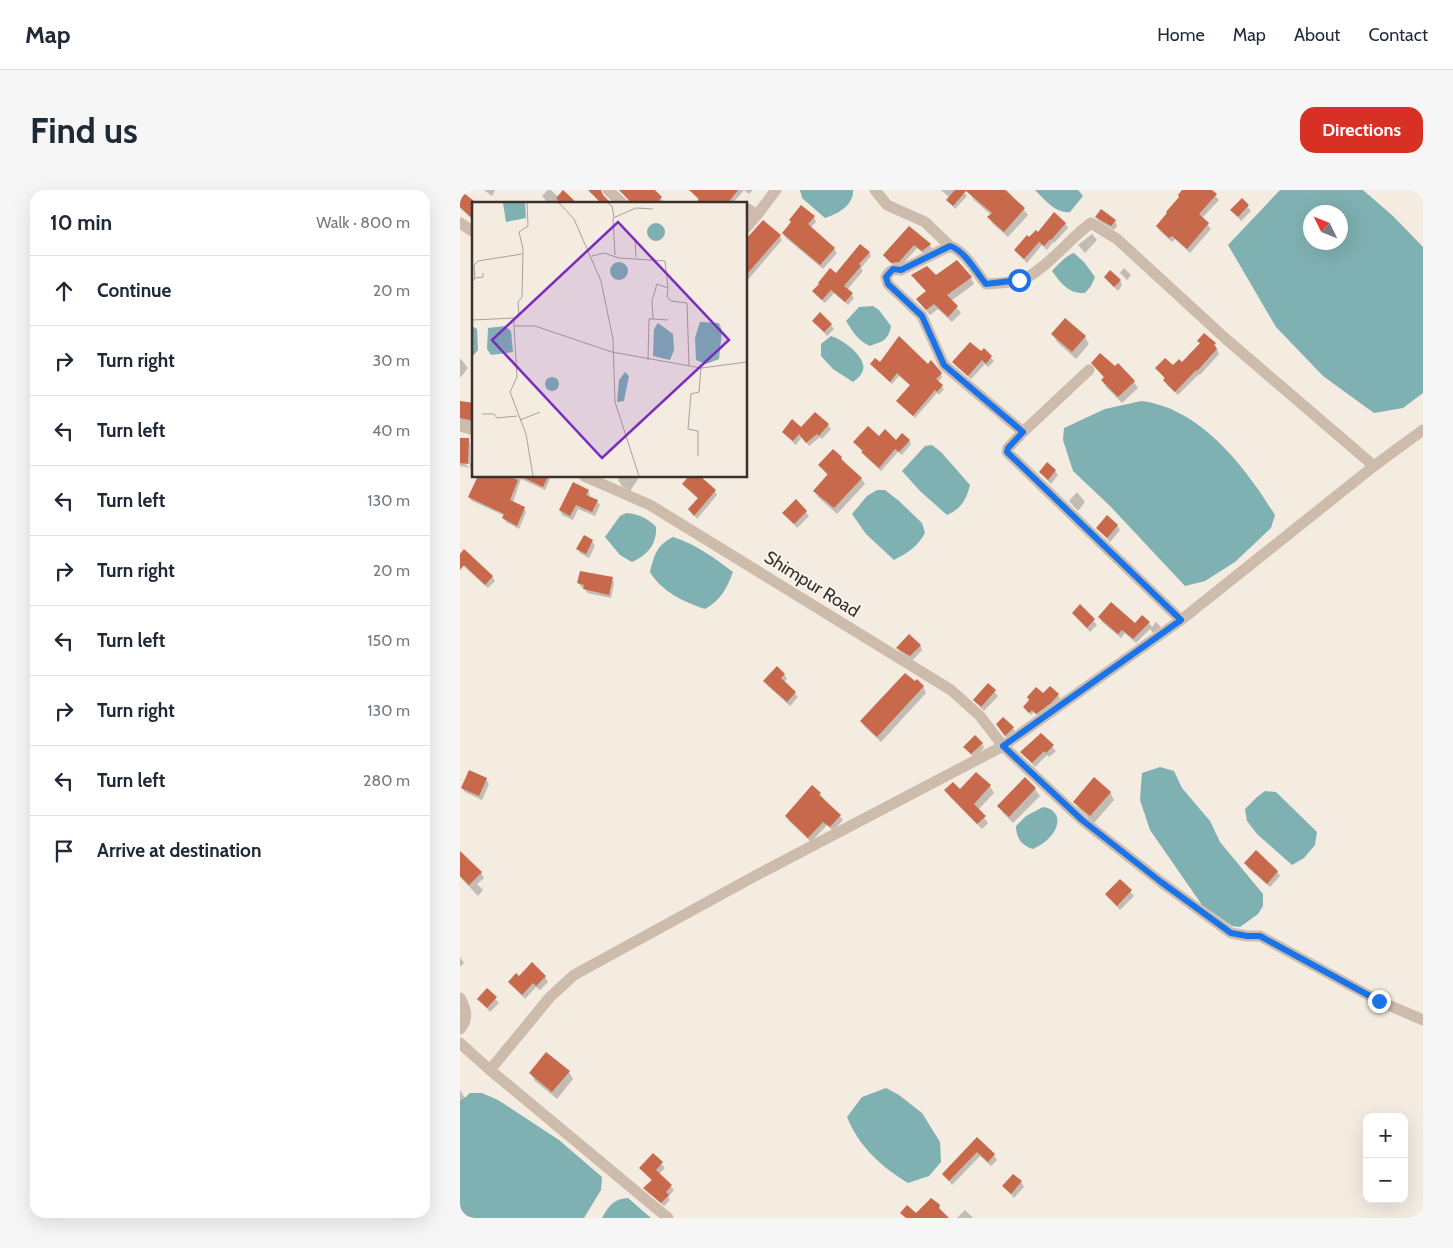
<!DOCTYPE html>
<meta charset="utf-8">
<style>
body{margin:0;font-family:Cabin,sans-serif;background:#f6f6f7;color:#1f2937}
.controls{position:absolute;right:15px;bottom:15px;display:grid;overflow:hidden;border-radius:10px;box-shadow:0 5px 20px #0002}
.controls button{width:45px;height:45px;display:grid;place-items:center;padding:0;border:0;border-bottom:1px solid #e0e1e3;background:#fff;color:#1f2937;font:25px sans-serif}
.compass{position:absolute;left:843px;top:15px;width:45px;height:45px;border-radius:50%;background:#fff;box-shadow:0 5px 20px #0002;rotate:313deg}
.stop{position:absolute;width:15px;height:15px;margin:-11px;border:4px solid #1a73e8;border-radius:50%;background:#fff}
.stop.end{background:#1a73e8;border-color:#fff;box-shadow:0 1px 5px #0008}
.list{margin:0;padding:0;list-style:none}
h2{display:flex;justify-content:space-between;align-items:center;height:65px;margin:0;padding:0 20px;font-size:21px}
h2 small{font-size:16px;font-weight:400;color:#747a83}
.list li{display:grid;grid-template-columns:32px 1fr auto;gap:15px;align-items:center;box-sizing:border-box;height:70px;padding:0 20px;border-top:1px solid #e0e1e3}
.list b{display:block;font-size:19px;white-space:nowrap}
.list em{font-size:16px;font-style:normal;color:#747a83}
.icon{flex:none;width:28px;height:28px;fill:none;stroke:currentColor;stroke-width:2;stroke-linecap:round;stroke-linejoin:round}
.map{position:relative;flex:none;width:963px;height:1028px;overflow:hidden;border-radius:15px}
header{display:flex;align-items:center;gap:30px;box-sizing:border-box;height:70px;padding:0 25px;background:#fff;border-bottom:1px solid #e0e1e3}
header strong{font-size:24px}
nav{display:flex;gap:28px;margin-inline-start:auto;font-size:18px}
.intro{display:flex;align-items:center;justify-content:space-between;box-sizing:border-box;height:120px;padding:0 30px}
h1{margin:0;font-size:35px}
.button{padding:12px 22px;border-radius:15px;background:#d93025;color:#fff;font-size:18px;font-weight:700}
main{display:flex;gap:30px;padding:0 30px}
aside{flex:1;background:#fff;border-radius:15px;box-shadow:0 5px 20px #0002}
.map>svg:first-child{display:block}
</style>
<header>
<strong>Map</strong>
<nav><a>Home</a><a>Map</a><a>About</a><a>Contact</a></nav>
</header>
<div class="intro"><h1>Find us</h1><a class="button">Directions</a></div>
<main>
<aside>
<h2>10 min<small>Walk · 800 m</small></h2>
<ul class="list">
<li><svg class="icon" aria-label="ahead" viewBox="0 0 24 24"><path d="M12 20V5M6 11l6-6 6 6"/></svg><div><b>Continue</b></div><em>20 m</em></li>
<li><svg class="icon" aria-label="right" viewBox="0 0 24 24"><path d="M7 20v-9h11M14 6l5 5-5 5"/></svg><div><b>Turn right</b></div><em>30 m</em></li>
<li><svg class="icon" aria-label="left" viewBox="0 0 24 24"><path d="M17 20v-9H6M10 6l-5 5 5 5"/></svg><div><b>Turn left</b></div><em>40 m</em></li>
<li><svg class="icon" aria-label="left" viewBox="0 0 24 24"><path d="M17 20v-9H6M10 6l-5 5 5 5"/></svg><div><b>Turn left</b></div><em>130 m</em></li>
<li><svg class="icon" aria-label="right" viewBox="0 0 24 24"><path d="M7 20v-9h11M14 6l5 5-5 5"/></svg><div><b>Turn right</b></div><em>20 m</em></li>
<li><svg class="icon" aria-label="left" viewBox="0 0 24 24"><path d="M17 20v-9H6M10 6l-5 5 5 5"/></svg><div><b>Turn left</b></div><em>150 m</em></li>
<li><svg class="icon" aria-label="right" viewBox="0 0 24 24"><path d="M7 20v-9h11M14 6l5 5-5 5"/></svg><div><b>Turn right</b></div><em>130 m</em></li>
<li><svg class="icon" aria-label="left" viewBox="0 0 24 24"><path d="M17 20v-9H6M10 6l-5 5 5 5"/></svg><div><b>Turn left</b></div><em>280 m</em></li>
<li><svg class="icon" aria-label="arrive" viewBox="0 0 24 24"><path d="M6 21V4h12l-3 4 3 4H6"/></svg><div><b>Arrive at destination</b></div></li>
</ul>
</aside>
<div class="map">
<svg width="963" height="1028" viewBox="0 0 963 1028">
<rect width="100%" height="100%" fill="#f4ebe1"/>
<path fill="#7fb0b2" fill-rule="evenodd" d="M340 0H393C394 15 378 24 365 28L342 8Z
M575 0H618L623 6 610 22C596 24 584 9 575 0Z
M820 0H903L933 26 963 57V203L943 218 914 223 863 186 816 137 768 55ZM851 22H881V52H851Z
M614 63 624 72 635 87 631 96 625 103C608 104 601 93 592 81 599 74 605 66 614 63Z
M413 116 419 120 431 136C428 151 423 151 410 156 398 151 393 142 386 131L399 117Z
M371 146C382 149 407 167 403 180 402 185 397 189 393 192L373 179 361 166V154Z
M681 211C741 218 786 278 815 325L811 338 775 372 745 391 725 396 650 316 613 281 603 250 604 238 645 219Z
M472 255 481 262 510 295C506 310 502 318 487 325L460 301 442 281 465 256Z
M417 300H425L439 311 462 333 465 343C458 356 448 363 434 370L406 344 392 324 407 306Z
M166 323C178 324 188 328 196 337 197 355 187 365 172 372L160 365 145 347 160 326Z
M213 347C236 354 254 368 273 382 267 398 261 410 245 419 224 412 202 402 190 382 194 365 197 355 213 347Z
M700 577 714 581 722 598 750 631 760 652 803 704V716L798 724 780 737 772 736 742 715 690 640 680 610 682 583Z
M805 601 816 602 857 642 855 655 844 668 832 675 797 644 787 631 785 619 797 607Z
M583 617C603 620 600 639 587 650 583 654 578 656 573 659 562 656 556 648 556 636L566 626Z
M426 898 439 905 462 923 480 952 481 972 469 986 448 993C422 977 399 957 387 927L402 907Z
M10 903H22L38 910 99 950 142 987 141 1000 124 1028H0V912Z
M168 1008 191 1028H142C149 1016 153 1009 168 1008Z"/>
<path fill="#0003" fill-rule="evenodd" d="M24 0H35L32 6Z
M88 0H91L98 7 115 14H89L82 6Z
M159 0H193L203 11 200 14H171L170 11Z
M235 0H284L272 14H241L233 2Z
M284 0H293L289 4Z
M481 0H502L507 6 495 19 488 10 490 8Z
M514 0H547L568 25 548 47 533 34 529 28 531 25 514 10 510 4Z
M724 0H750L759 10 742 28 751 39 730 63 715 49 712 52 700 41 697 36 720 7Z
M0 2 14 14V31L0 18Z
M782 10 791 21 781 31 772 20Z
M354 27 356 32 350 38 374 59 377 63 363 79 326 48 323 44Z
M636 27 655 31 657 36 654 40 639 31Z
M605 33 608 38 594 53 593 52 587 60 582 55 567 73 558 64 555 60 569 49 578 44Z
M449 37 470 55 472 59 465 65 457 58 441 76 435 77 424 66Z
M632 44 637 50 625 63 618 55Z
M320 46 322 50 286 92V51Z
M409 62 411 66 401 78 403 81 387 100 394 108 388 115 374 103 365 113 356 105 354 101Z
M664 78 671 85 667 90 660 83Z
M476 87 511 88 514 94 491 111 501 123 492 132 478 119 470 125 457 109 467 102 456 91Z
M645 88 660 90 662 95 658 101Z
M354 131 371 135 374 139 367 146Z
M593 144 625 147 629 154 616 169 597 152Z
M755 154 759 164 740 185 739 184 718 205 707 195 704 190 705 189 697 178 713 177 722 174Z
M524 160 534 171 528 177 525 174 511 189 496 176 494 172Z
M0 168 8 178 0 188Z
M633 173 674 192 678 198 662 213 646 197 642 190 644 188Z
M411 174 468 175 480 183 482 187 478 192 484 199 479 205 477 203 455 228 438 211 451 196 439 186 432 194Z
M0 212 14 215V234L0 232Z
M355 223 368 235 371 239 362 249 360 247 349 256 342 247 336 255 326 246 323 242 342 239Z
M420 247 437 251 449 250 451 254 442 265 438 262 421 281 405 266 403 262 395 253Z
M0 249H8L10 253V274L14 269V280L11 278 0 276ZM4 269 10 275V278L2 271Z
M381 268 385 274 401 288 405 294 377 324 358 307 355 301 368 286 360 276Z
M595 281 598 285 591 294 580 282Z
M18 286H89L90 289 85 300 61 289 53 312 64 318 66 322 59 339 46 332 44 328 45 326 12 311 9 307Z
M161 286H180L170 301 162 296 158 290Z
M224 294 255 301 257 305 237 329 229 319 239 310Z
M128 301 130 305 129 307 137 311 140 315 135 326 118 319 113 330 102 325 100 320Z
M617 302 625 312 618 321 609 311Z
M336 311 349 326 337 338 324 323Z
M657 335 660 340 650 352 638 338Z
M132 351 135 356 129 368 120 363 118 359Z
M0 366 32 386 35 391 28 398 0 373Z
M152 389 154 393 151 408 127 403 125 398 121 397 119 393Z
M620 416 637 435 630 442 613 423Z
M640 427 675 434 689 433 692 437 696 432 701 437 693 443 690 439 676 453 665 443 661 448 642 432Z
M460 455 462 460 453 470 440 462 438 458Z
M324 484 327 489 324 492 338 507 330 516 308 496 305 491Z
M455 493 463 496 466 503 421 552 405 537 401 531Z
M528 495 538 506 524 521 514 510Z
M583 505H598L600 508 592 516 578 526 574 522 571 525 564 517Z
M553 538 555 542 548 549 540 539Z
M582 545 596 561 589 567 587 565 575 577 562 562Z
M522 553 524 558 514 568 505 557Z
M26 589 29 594 22 610 5 602 2 598Z
M565 589 575 599 580 606 553 633 543 623 538 616Z
M530 596 534 603 518 620 528 633 522 639 490 607 486 600 500 601Z
M650 602 654 610 634 633 619 619 615 612Z
M360 604 383 630 373 641 367 635 351 652 329 631 327 626Z
M0 663 21 683 24 688 17 694 23 700 18 706 0 687Z
M786 673 817 681 820 686 810 697 788 678Z
M660 690 674 706 660 720 646 705Z
M0 767 4 773 0 777Z
M85 787 88 792 80 800 76 797 65 809 49 792 59 788Z
M27 800 39 813 30 822 19 809Z
M109 882 113 889 97 909 75 891 71 883Z
M0 900 5 908 0 913Z
M517 949 534 965 537 970 531 976 520 966 492 995 484 984Z
M193 965 205 978 199 984 214 1000 208 1007 210 1010 204 1016 188 1002 185 998 192 991 181 978Z
M561 992 564 997 554 1008 544 996Z
M505 1020 513 1028H497Z"/>
<path fill="#c8694b" d="M0 0 14 11V30L0 17Z
M103 0 118 14H102L96 8Z
M128 0H141L143 5 152 14H142Z
M159 0H195L202 7 195 14H170L168 9Z
M229 0H278L267 14H235L239 9Z
M495 0H545L565 18 544 42 527 27 532 23 506 1 493 16 486 10Z
M722 0H752L757 4 739 24 749 33 727 59 712 46 709 48 696 36 707 23 706 22 719 7 718 5Z
M782 8 789 15 778 27 770 20Z
M341 15 355 26 348 34 375 58 360 75 322 43 331 32 329 30Z
M641 19 656 30 651 36 635 27Z
M594 22 606 33 591 50 590 49 584 56 579 52 564 69 554 60 567 45 569 47 576 40 578 42Z
M303 30 321 45 286 85V49Z
M449 36 471 54 462 61 454 55 439 72 431 73 423 65Z
M400 54 410 62 399 74 401 76 384 96 393 103 385 112 371 100 362 110 352 101 359 94 358 93 370 78 376 83Z
M497 70 512 87 487 105 498 116 488 127 474 114 466 120 456 109 466 101 451 85 467 76 476 85Z
M650 80 661 90 654 97 644 87Z
M360 122 372 134 364 142 352 131Z
M605 128 626 146 612 162 591 144Z
M744 143 756 153 754 155 757 159 737 181 736 180 715 202 703 190 705 188 695 178 705 168 713 175 719 169 722 172 740 153 737 151Z
M439 146 468 174 471 170 482 183 476 189 483 195 477 202 475 200 453 226 436 211 450 195 437 183 430 192 410 174 415 168 420 172Z
M510 152 521 161 524 158 532 166 526 174 522 170 508 186 492 172Z
M640 163 655 176 658 173 675 191 658 207 641 190 644 187 631 173Z
M0 211 14 213V231L0 228Z
M355 222 369 234 359 246 357 244 346 253 339 244 333 251 322 242 332 229 341 237Z
M408 236 419 246 425 239 436 250 442 243 450 250 439 262 435 259 419 278 401 262 403 261 393 252Z
M0 248H9L8 274 0 273Z
M373 259 382 267 381 269 402 288 374 318 353 301 368 284 358 275Z
M587 272 596 280 588 290 579 282Z
M18 286H47L58 290 50 310 65 317 57 336 42 328 44 324 8 307Z
M60 286H88L83 297Z
M229 286H240L256 300 234 326 228 319 238 308 222 294Z
M113 292 129 300 126 305 138 310 132 322 116 315 110 326 99 320Z
M336 309 347 321 334 334 322 323Z
M647 325 658 335 647 348 636 338Z
M124 345 133 350 126 364 116 359Z
M4 359 33 386 25 395 4 375 0 380V364Z
M120 381 153 387 149 405 123 399 124 395 117 393Z
M651 412 675 433 682 425 690 432 673 449 662 440 658 444 638 427Z
M620 414 635 429 627 438 612 423Z
M449 444 461 455 450 466 436 458Z
M317 476 325 484 321 488 336 502 327 512 303 491Z
M445 483 455 491 457 489 464 496 417 547 400 531Z
M528 493 536 500 521 517 513 510Z
M590 496 599 504 591 513 576 524 572 520 569 523 563 517 569 510 567 507 576 497 583 503Z
M543 527 554 537 545 546 536 534Z
M581 543 594 555 586 563 584 561 572 573 560 562Z
M515 545 523 553 511 564 503 557Z
M9 580 27 588 19 606 1 598Z
M516 582 531 595 514 614 526 626 517 634 484 600 493 592 500 599Z
M565 587 576 598 549 627 537 616Z
M634 587 651 602 630 626 613 612Z
M352 595 361 603 359 605 381 625 370 637 363 632 348 648 325 626Z
M796 660 818 681 807 694 784 673Z
M0 661 22 682 9 695 0 686Z
M660 689 672 700 657 716 645 704Z
M72 772 86 786 76 796 73 793 62 805 48 792 56 783 59 786Z
M27 798 37 807 27 818 17 809Z
M86 862 110 881 92 902 69 883Z
M517 947 535 964 528 972 517 962 489 991 482 984Z
M193 963 203 972 196 980 212 995 206 1002 209 1005 201 1013 183 998 192 990 179 978Z
M553 984 562 991 551 1004 542 996Z
M471 1008 479 1014 480 1016 479 1018 489 1028H446L440 1023 447 1015 456 1023Z"/>
<g fill="none" stroke-linecap="round" stroke-linejoin="round">
<path stroke="#cdbbac" stroke-width="11" d="M148 0 163 14
M415 0 427 15 465 32 490 56
M286 18 297 25 316 0
M0 33 14 42
M286 38 297 25
M0 236 14 240
M563 242 629 180
M124 286 190 315 491 500 520 526 543 556 622 630 701 692 771 743 787 746H800L919 811 963 830
M721 430 547 262 548 258 563 242 484 175 462 126 428 94 426 87C430 80 433 79 441 80L490 56C505 61 516 82 526 94 538 93 557 93 568 87 592 73 609 49 631 33L657 49 766 149 914 276
M0 808C6 819 9 829 0 839
M0 853 30 880 90 807 114 785 295 686 543 556 721 430 914 276 963 240
M30 880 208 1028"/>
</g>
<g fill="none" stroke-linecap="round" stroke-linejoin="round">
<path stroke="#1a73e8" stroke-width="6" d="M559 90 526 94C516 82 505 61 490 56L441 80 433 79 426 87 428 94 462 126 484 175 563 242 548 258 547 262 721 430 543 556 622 630 701 692 771 743 787 746H800L919 811"/>
</g>
<g text-anchor="middle" dominant-baseline="central" stroke-width="4" stroke-linejoin="round" paint-order="stroke">
<g font-size="18" fill="#3b302b" stroke="#fbf5ee">
<text transform="translate(352 394) rotate(32)">Shimpur Road</text>
</g>
</g>
<g transform="translate(12 12)">
<rect width="275" height="275" fill="#f4ebe1"/>
<path d="M31 1H53L54 16 34 20ZM175 30a9 9 0 1 1 18 0a9 9 0 1 1-18 0ZM138 69a9 9 0 1 1 18 0a9 9 0 1 1-18 0ZM228 120 247 121 250 129 247 157 234 162 224 158 223 136ZM186 121 201 132 202 148 198 158 181 154 182 127ZM0 124 5 127 6 148 0 155ZM33 124 39 129 41 150 19 153 15 147 16 126ZM153 170 157 174 152 199 145 200 147 178ZM73 182a7 7 0 1 1 14 0a7 7 0 1 1-14 0Z" fill="#7fb0b2"/>
<path fill="none" stroke="#aaa098" stroke-width="1" d="M87 1 102 17 129 79 141 137 143 200 167 274M136 1 140 4 142 15M163 36 164 55M143 53 141 16 164 6 181 7M120 54 132 51 147 56 193 59 196 86M3 76 2 63 6 59 50 52M0 80 3 76 11 75V71M42 116 47 114 46 100 50 95 51 47 47 30 56 24 55 1M181 117 196 118M0 118 42 116V124H63L140 150 229 166 275 160M42 124 45 175 38 190 54 232 61 274M176 158 177 117H181L180 99 185 82 196 86 195 95 199 99 215 101 217 164M10 212H22L25 216 45 214M48 218 68 210M226 254V229L216 227 219 192 227 190 229 166"/>
<path fill="#7b2cbf" fill-opacity="0.15" stroke="#7b2cbf" stroke-width="2.5" d="M146 20 257 138 130 256 20 138Z"/>
<rect width="275" height="275" fill="none" stroke="#3b302b" stroke-width="2.5"/>
</g>
</svg>
<div class="controls">
<button>+</button>
<button>−</button>
</div>
<svg class="compass" viewBox="-18 -18 36 36"><path d="M0-13l5 13h-10z" fill="#e53935"/><path d="M0 13l5-13h-10z" fill="#747a83"/></svg>
<div class="stop" style="left:559px;top:90px"></div>
<div class="stop end" style="left:919px;top:811px"></div>
</div>
</main>
